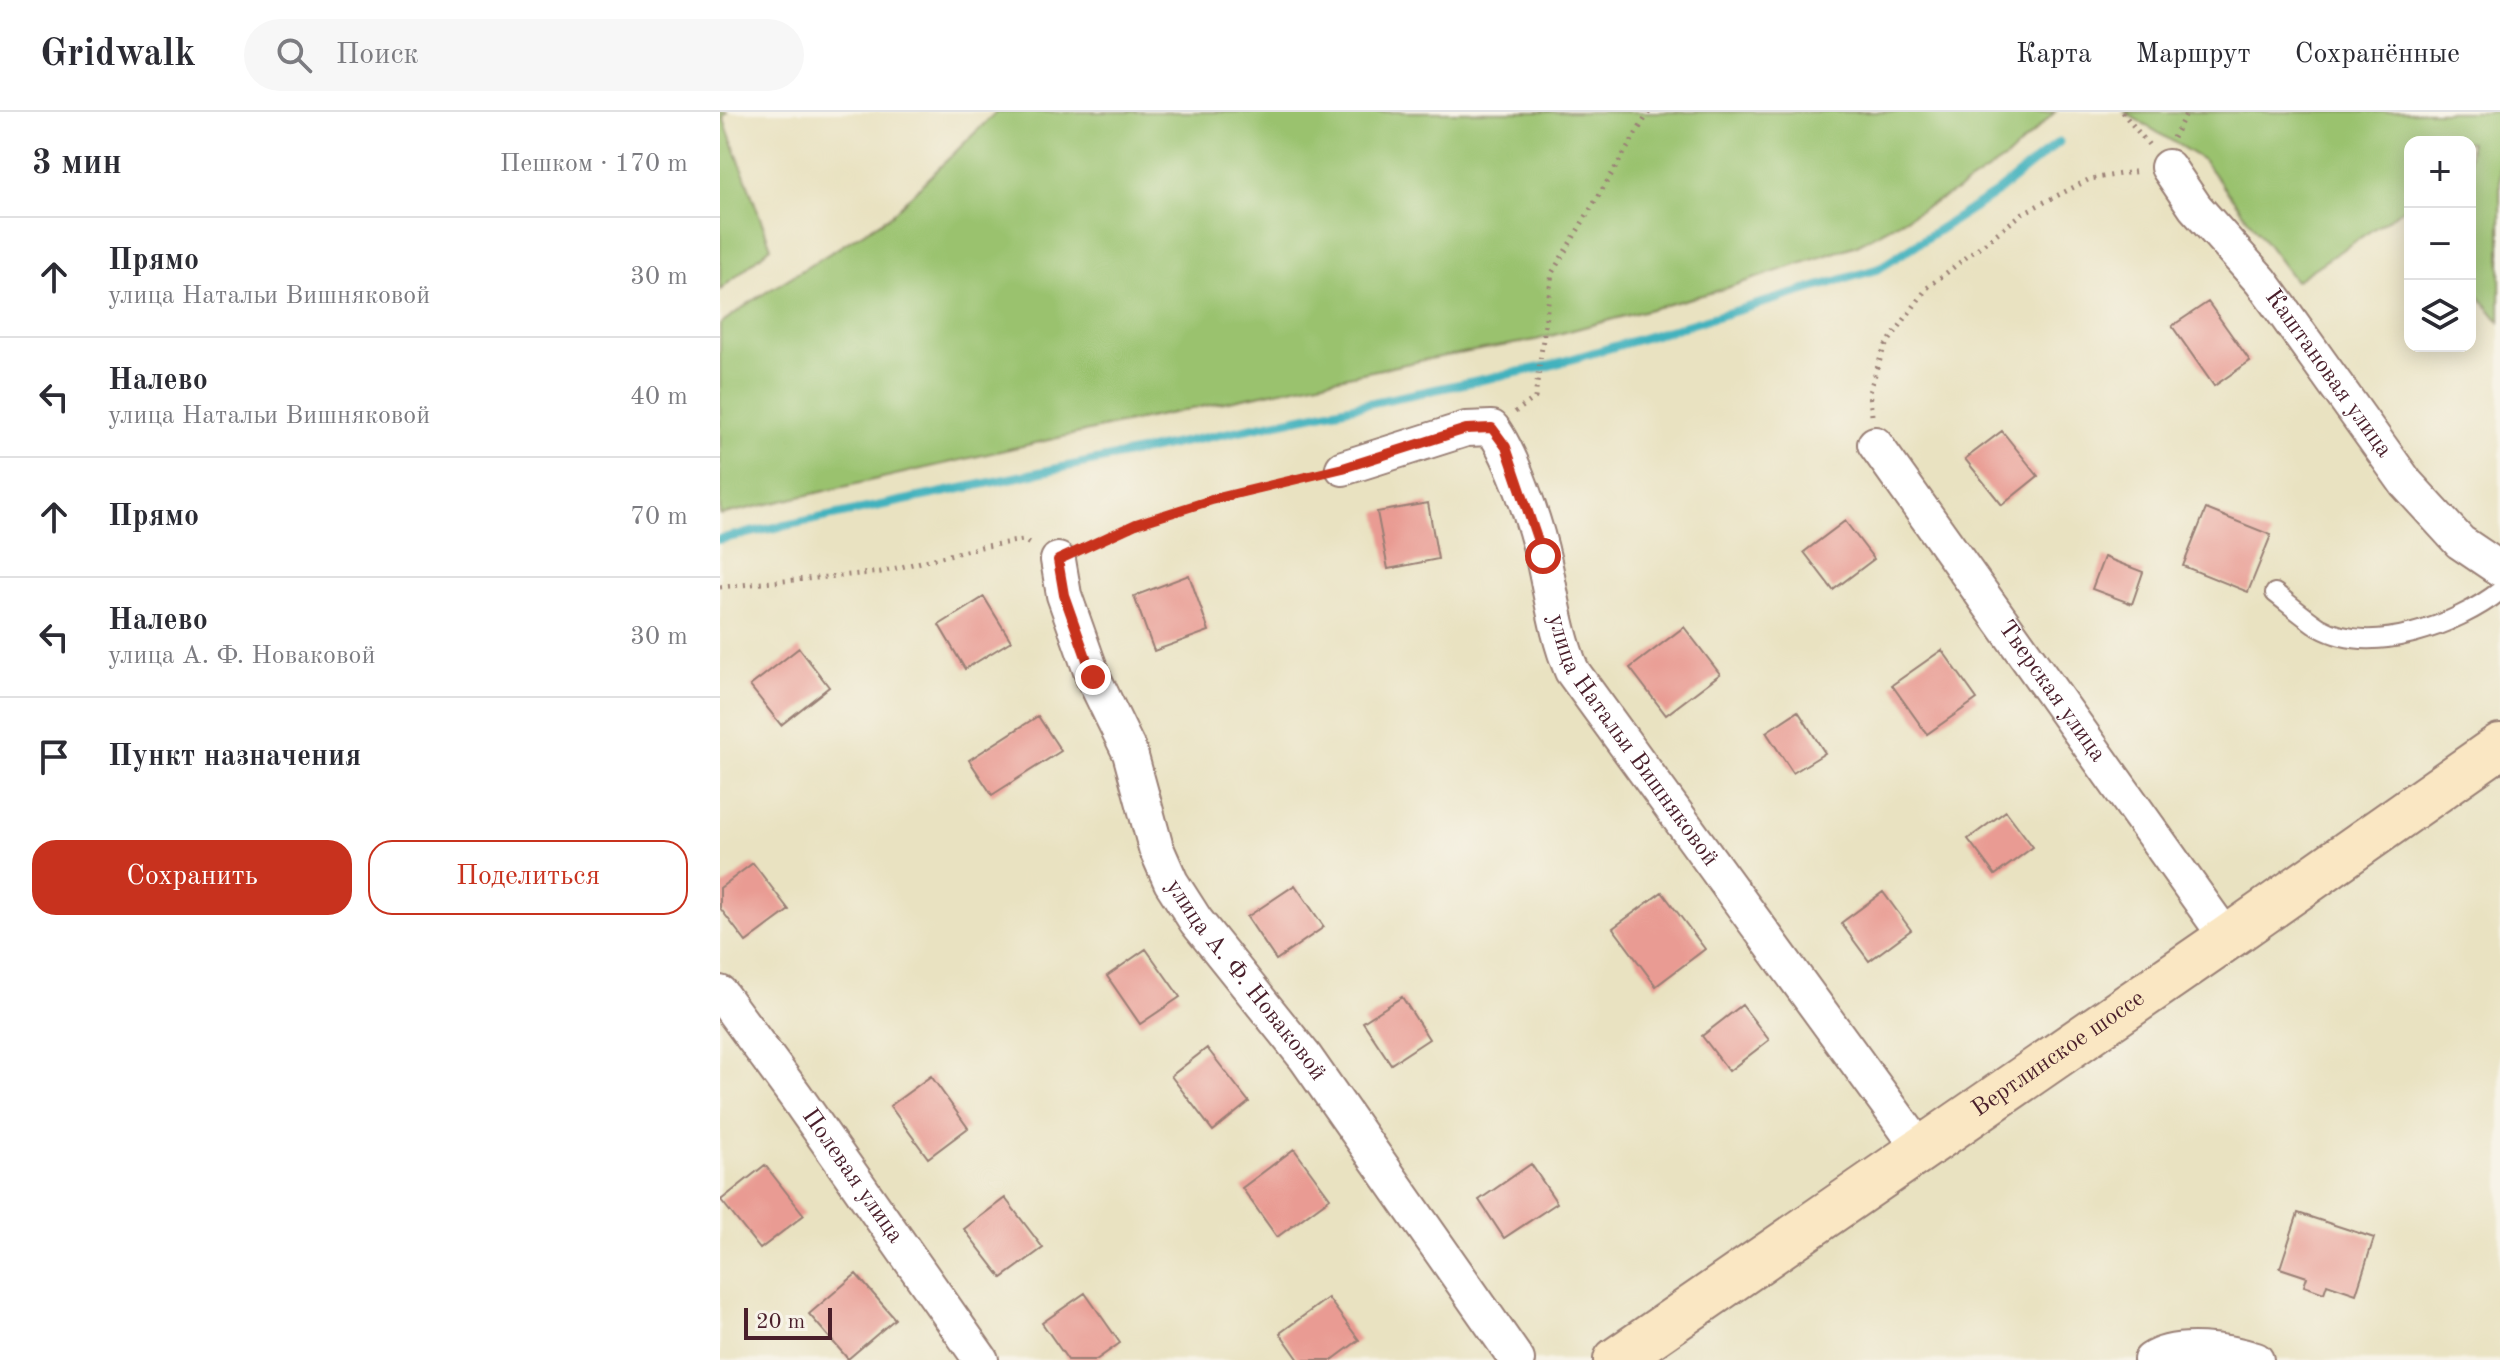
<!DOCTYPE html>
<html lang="ru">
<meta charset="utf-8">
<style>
body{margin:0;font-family:"Old Standard TT",serif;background:#f7f7f7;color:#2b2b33}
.controls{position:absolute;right:24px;top:24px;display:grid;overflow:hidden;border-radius:16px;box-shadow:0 4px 20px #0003}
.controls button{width:72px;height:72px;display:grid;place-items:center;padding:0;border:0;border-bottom:2px solid #e1e1e2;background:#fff;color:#2b2b33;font:40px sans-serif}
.scale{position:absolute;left:24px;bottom:20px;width:88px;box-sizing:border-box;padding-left:8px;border:4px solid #4a1f2b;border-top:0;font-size:22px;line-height:28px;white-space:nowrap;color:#4a1f2b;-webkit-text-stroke:6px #f7f3e8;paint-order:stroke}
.stop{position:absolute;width:24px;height:24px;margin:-18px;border:6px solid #c8321e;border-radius:50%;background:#fff}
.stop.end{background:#c8321e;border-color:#fff;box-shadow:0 2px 8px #0008}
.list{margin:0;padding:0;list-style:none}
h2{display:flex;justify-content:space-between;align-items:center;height:104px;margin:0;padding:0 32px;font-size:34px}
h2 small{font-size:26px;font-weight:400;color:#7c7c81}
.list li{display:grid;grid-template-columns:52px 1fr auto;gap:24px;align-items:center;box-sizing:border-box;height:120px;padding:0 32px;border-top:2px solid #e1e1e2}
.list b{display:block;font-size:30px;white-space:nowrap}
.list p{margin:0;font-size:26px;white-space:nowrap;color:#7c7c81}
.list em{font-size:26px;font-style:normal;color:#7c7c81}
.actions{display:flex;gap:16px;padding:24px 32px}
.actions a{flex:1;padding:18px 0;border:2px solid #c8321e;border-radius:24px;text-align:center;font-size:28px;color:#c8321e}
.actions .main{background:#c8321e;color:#fff}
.icon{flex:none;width:44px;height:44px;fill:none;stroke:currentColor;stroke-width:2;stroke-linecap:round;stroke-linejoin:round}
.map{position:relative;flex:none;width:1780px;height:1248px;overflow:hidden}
header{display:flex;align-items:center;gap:48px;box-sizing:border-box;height:112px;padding:0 40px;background:#fff;border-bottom:2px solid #e1e1e2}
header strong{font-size:38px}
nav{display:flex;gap:44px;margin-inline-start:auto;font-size:28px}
.search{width:560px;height:72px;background:#f7f7f7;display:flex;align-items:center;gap:20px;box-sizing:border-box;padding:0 28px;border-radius:44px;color:#7c7c81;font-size:30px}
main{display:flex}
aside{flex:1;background:#fff}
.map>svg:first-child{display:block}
</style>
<header>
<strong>Gridwalk</strong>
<div class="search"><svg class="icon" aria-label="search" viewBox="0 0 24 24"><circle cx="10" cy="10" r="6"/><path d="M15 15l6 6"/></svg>Поиск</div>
<nav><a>Карта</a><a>Маршрут</a><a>Сохранённые</a></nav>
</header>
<main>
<aside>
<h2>3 мин<small>Пешком · 170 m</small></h2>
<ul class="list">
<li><svg class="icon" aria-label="ahead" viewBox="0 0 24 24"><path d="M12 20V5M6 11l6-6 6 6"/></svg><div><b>Прямо</b><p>улица Натальи Вишняковой</p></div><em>30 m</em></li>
<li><svg class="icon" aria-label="left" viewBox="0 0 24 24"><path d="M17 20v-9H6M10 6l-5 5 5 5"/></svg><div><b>Налево</b><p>улица Натальи Вишняковой</p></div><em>40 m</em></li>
<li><svg class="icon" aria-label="ahead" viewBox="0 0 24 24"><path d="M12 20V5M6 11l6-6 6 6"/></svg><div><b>Прямо</b></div><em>70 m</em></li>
<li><svg class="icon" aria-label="left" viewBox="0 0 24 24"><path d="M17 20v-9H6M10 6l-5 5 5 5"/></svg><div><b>Налево</b><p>улица А. Ф. Новаковой</p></div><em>30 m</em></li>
<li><svg class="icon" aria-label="arrive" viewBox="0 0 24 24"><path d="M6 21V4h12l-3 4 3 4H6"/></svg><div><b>Пункт назначения</b></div></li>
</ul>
<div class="actions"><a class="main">Сохранить</a><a>Поделиться</a></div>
</aside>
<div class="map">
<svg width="1780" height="1248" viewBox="0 0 1780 1248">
<rect width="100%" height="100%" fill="#f7f3e8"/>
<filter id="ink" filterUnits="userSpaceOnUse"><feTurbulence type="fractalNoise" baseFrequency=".0125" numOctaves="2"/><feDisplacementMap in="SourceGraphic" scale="16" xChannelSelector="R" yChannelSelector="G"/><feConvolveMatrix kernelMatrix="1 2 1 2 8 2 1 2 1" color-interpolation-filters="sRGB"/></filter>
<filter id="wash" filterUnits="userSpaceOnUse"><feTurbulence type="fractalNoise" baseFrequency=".006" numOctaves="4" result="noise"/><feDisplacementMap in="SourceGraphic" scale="32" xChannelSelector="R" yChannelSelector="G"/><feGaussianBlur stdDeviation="1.8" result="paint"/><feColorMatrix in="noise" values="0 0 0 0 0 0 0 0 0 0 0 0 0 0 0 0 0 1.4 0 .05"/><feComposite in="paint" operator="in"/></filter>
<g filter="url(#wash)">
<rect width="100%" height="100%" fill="#e9e2c1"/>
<path fill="#9ac26e" stroke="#72704c" stroke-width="2" d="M0 0H7L3 5 51 135 0 178Z
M276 0H1335L1288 45 1238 78 1137 133 997 179 816 228 709 247 395 313 0 403V212L32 189 170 104Z
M1404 0H1780V210L1750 174V30H1690V101L1685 96 1575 169 1483 48Z"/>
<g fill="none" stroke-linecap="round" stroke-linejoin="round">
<path stroke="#43b2be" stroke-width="9" d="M0 427 828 254 1158 157 1276 81 1339 30"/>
</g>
<g id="blocks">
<path fill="#e99b93" d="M1488 190 1530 249 1494 274 1452 214Z
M1282 319 1318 364 1282 393 1245 347Z
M708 391 718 447 668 457 657 400Z
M1486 397 1551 423 1528 480 1463 454Z
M1125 409 1154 447 1113 478 1084 440Z
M1384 445 1423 460 1412 492 1372 477Z
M469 463 489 519 434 539 414 484Z
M264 485 291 529 245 557 219 513Z
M964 515 1000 562 946 603 910 556Z
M79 536 109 575 61 613 30 574Z
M1222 538 1257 587 1207 622 1172 573Z
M1078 599 1105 641 1073 661 1046 620Z
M318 604 341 639 272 683 249 648Z
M1286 699 1313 735 1275 763 1248 727Z
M33 751 69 798 26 830 0 796V776Z
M575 773 604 815 556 848 527 805Z
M942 780 985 837 936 874 893 816Z
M1163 780 1191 818 1149 849 1121 811Z
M426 837 460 885 420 912 387 864Z
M682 885 709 927 671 952 643 910Z
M1022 893 1049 928 1009 959 982 924Z
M487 936 529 990 493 1019 451 964Z
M211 964 248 1016 208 1046 170 994Z
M574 1037 610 1086 557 1125 522 1076Z
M811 1052 837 1091 784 1126 759 1088Z
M45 1053 84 1103 40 1137 1 1088Z
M285 1086 323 1136 282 1166 244 1117Z
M1578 1101 1654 1126 1636 1182 1607 1172 1604 1181 1584 1174 1587 1165 1560 1156Z
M136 1162 175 1207 128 1247 89 1202Z
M365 1181 400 1231 376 1248H348L322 1211Z
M608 1186 639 1228 612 1248H579L560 1221Z"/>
</g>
</g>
<g filter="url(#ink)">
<use href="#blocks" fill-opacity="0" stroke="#9a8076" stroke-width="2"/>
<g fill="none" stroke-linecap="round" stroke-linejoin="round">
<g stroke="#9a8076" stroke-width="22">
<path id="lane" d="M1555 481C1569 492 1584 505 1599 515 1651 545 1737 513 1780 479"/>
</g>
<g stroke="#9a8076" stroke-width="38">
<g id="street">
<path id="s1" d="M1448 55 1475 95 1541 169 1563 199 1686 371 1740 430 1780 457"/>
<path id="s2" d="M1155 332 1507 826"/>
<path id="s3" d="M623 356 746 317 772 316C793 345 816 413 824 450 832 486 837 524 852 559L1201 1038"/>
<path id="s4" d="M338 448 344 483 373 565 410 641 436 736 451 770 476 809 585 945 797 1248"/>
<path id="s5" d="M0 881 75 983 261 1248"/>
<path d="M1431 1248C1456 1231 1508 1239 1536 1248"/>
</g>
</g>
<g stroke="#9a8076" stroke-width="48">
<g id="secondary">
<path id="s6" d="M896 1248 1507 826 1780 634"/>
</g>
</g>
<path stroke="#9a8076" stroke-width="5" stroke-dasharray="2 6" stroke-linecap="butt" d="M1402 0 1429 33
M1453 26 1467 0
M795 300 815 286 832 161 929 0
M1152 303 1149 280 1164 236 1207 176 1303 101 1370 67 1420 59
M365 436C442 400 512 383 595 363
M0 475 161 460 261 435 303 428 313 434"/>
<use href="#lane" stroke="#fff" stroke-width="18"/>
<use href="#street" stroke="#fff" stroke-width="34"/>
<use href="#secondary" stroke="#fae7c3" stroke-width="44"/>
</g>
</g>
<g fill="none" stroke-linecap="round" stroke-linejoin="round" filter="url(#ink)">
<path stroke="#c8321e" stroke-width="10" d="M373 565 344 483 338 448 416 412 498 386 623 356 746 317 772 316 786 335 823 444"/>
</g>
<g text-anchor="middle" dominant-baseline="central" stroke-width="7" stroke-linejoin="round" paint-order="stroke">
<g font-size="24" fill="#4a1f2b" stroke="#f7f3e8">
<text stroke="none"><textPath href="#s1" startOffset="262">Каштановая улица</textPath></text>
<text stroke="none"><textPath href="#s2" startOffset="304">Тверская улица</textPath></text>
<text stroke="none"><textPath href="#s3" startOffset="502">улица Натальи Вишняковой</textPath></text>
<text stroke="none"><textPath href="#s4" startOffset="466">улица А. Ф. Новаковой</textPath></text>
<text stroke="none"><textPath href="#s6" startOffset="538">Вертлинское шоссе</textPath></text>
<text stroke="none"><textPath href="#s5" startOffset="226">Полевая улица</textPath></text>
</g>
</g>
</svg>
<div class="controls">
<button>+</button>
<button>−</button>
<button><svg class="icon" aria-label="layers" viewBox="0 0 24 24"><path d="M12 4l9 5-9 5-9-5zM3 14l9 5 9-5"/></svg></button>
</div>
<div class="scale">20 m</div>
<div class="stop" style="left:823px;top:444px"></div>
<div class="stop end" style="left:373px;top:565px"></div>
</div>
</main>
